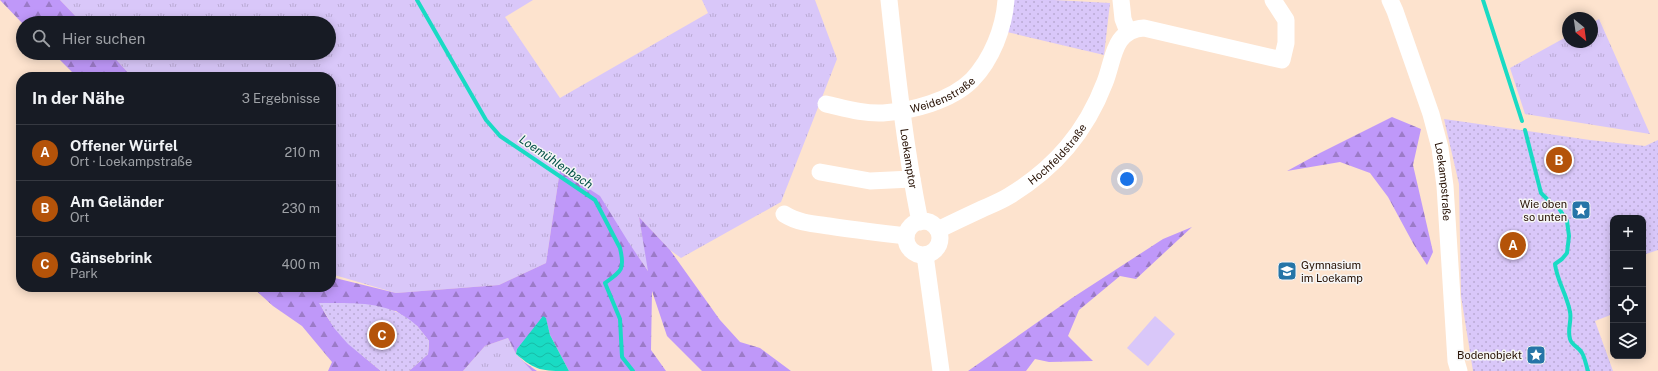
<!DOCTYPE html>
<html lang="de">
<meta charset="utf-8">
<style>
body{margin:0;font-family:"Public Sans",sans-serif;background:#20242c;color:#f1f3f6}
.controls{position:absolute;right:12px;bottom:12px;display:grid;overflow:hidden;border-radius:8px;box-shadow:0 2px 10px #0003}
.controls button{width:36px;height:36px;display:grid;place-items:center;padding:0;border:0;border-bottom:1px solid #363941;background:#171b24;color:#f1f3f6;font:20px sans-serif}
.compass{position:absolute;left:1562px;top:12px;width:36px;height:36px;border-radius:50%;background:#171b24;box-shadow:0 2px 10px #0003;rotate:151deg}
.you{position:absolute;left:1127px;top:179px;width:14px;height:14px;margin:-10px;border:3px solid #fff;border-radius:50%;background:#1a73e8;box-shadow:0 0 0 6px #1a73e833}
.badge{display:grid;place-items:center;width:26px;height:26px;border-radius:50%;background:#b45309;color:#fff;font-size:13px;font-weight:700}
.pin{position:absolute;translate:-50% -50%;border:2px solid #fff;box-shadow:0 1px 4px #0006}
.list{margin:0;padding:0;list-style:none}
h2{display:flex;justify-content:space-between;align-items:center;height:52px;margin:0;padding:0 16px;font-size:17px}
h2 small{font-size:13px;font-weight:400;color:#9ea1a6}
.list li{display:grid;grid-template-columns:26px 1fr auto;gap:12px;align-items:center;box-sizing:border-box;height:56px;padding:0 16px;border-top:1px solid #363941}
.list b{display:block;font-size:15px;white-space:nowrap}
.list p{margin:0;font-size:13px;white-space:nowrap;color:#9ea1a6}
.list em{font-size:13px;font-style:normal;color:#9ea1a6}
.icon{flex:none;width:22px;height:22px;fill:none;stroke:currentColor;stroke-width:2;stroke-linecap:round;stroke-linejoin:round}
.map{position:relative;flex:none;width:1658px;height:371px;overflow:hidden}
.search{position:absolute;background:#171b24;box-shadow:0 2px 10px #0003;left:16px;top:16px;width:320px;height:44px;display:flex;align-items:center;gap:10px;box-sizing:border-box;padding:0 14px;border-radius:22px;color:#9ea1a6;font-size:15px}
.panel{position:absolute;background:#171b24;box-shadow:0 2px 10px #0003;left:16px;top:72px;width:320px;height:220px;border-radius:16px}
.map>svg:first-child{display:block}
</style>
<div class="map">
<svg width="1658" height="371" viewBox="0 0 1658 371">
<defs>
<pattern id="grass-tufts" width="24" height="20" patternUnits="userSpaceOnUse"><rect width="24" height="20" fill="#d9c7f9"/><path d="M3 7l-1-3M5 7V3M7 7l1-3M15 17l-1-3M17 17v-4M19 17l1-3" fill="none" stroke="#baaad4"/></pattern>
<pattern id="forest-firs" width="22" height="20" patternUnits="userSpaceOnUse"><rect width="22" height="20" fill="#bf98f9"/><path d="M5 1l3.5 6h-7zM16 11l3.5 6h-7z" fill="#9b7ac7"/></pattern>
<pattern id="park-dots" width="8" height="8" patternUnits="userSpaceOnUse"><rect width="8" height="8" fill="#d9c7f9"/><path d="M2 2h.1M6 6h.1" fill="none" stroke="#baaad4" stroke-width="1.8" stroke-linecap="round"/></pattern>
<pattern id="water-waves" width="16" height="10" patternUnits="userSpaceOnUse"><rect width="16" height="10" fill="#19dbc4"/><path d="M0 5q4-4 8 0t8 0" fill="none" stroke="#17bba7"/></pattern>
</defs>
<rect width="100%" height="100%" fill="#fde3ce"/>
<path fill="url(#grass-tufts)" d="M60 0H533L505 17 560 98 708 13 702 0H815L837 59 781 202 681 258 670 250 639 217 649 272 629 244 560 170 546 263 499 285 396 293 331 274V77H132L110 53H329V23H82Z
M1599 19 1650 134 1525 114 1510 68 1568 36V42H1592V23Z
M508 338 516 354 532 371H463L485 346Z"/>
<path fill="url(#forest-firs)" d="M0 0H60L82 23 23 24Z
M53 53H110L132 77H77Z
M1392 117 1421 129 1413 165 1433 252 1427 265 1414 245 1388 197 1370 173 1340 162 1287 171 1320 153Z
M560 170 600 196 629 243 648 271 639 217 670 250 720 320 740 342 760 348 791 371H702L667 336 652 291 651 350 666 371H569L550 335 546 319 517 349 516 354 524 362 537 371H532L516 354 508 338 485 346 463 371H409L428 354 429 341 417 326 396 311 320 303C332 332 357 351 381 371H328L332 362 302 326 273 306 252 287H331V277L396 293 499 285 546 263Z
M1192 227 1136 279 1120 276 1079 310 1068 336 1093 361 1049 362 1035 359 1026 371H968L1072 298 1163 239Z"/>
<path fill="url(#park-dots)" d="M1011 0H1054L1110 3 1104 55 1007 32Z
M1444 119 1590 140 1645 146 1658 140V250L1643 255V218H1613V314L1595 321 1613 371H1473L1461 296 1459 184Z
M319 303C353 303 391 300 417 326 421 330 425 336 429 341L428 354 409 371H381L348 344 334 328Z"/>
<path fill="#d9c7f9" d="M1155 316 1175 334 1148 366 1127 348Z"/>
<path fill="url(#water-waves)" d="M543 316 546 318 550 335 569 371C542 371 536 371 516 354L517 349Z"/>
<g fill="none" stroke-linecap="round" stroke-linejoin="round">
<path stroke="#19dbc4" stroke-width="4" d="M417 0 486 120 500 136 595 200 620 248C625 269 622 271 605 283L620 319 622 357 633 371
M1483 0 1522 121
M1525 130 1541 193 1551 203 1558 207 1567 221 1569 236 1567 253 1562 259 1555 264C1557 281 1567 295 1570 312 1572 321 1567 329 1570 339 1572 346 1579 347 1582 353 1585 358 1586 365 1588 371"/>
<g stroke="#fff" stroke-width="17">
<path id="s1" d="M889 0C897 75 905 148 920 222"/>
<path d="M1121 0 1123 19 1128 32"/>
<path id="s2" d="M1390 0 1395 11 1431 114 1440 148 1445 186 1456 361 1459 371"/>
<path id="s3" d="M826 104C844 108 863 114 883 113 912 111 951 101 972 80 992 59 1004 28 1006 0"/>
<path d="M820 172 870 181 912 179"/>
<path d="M784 214C798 223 814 224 829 226 855 230 881 233 906 236"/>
<circle cx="923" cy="238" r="17"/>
<path id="s4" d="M938 230C952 223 967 216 982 209 991 205 1001 201 1009 196 1055 168 1086 132 1105 82 1114 59 1113 30 1144 28L1282 60 1286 43V20L1273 0"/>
<path d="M925 255 941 371"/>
</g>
</g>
<defs>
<g id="sight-square" transform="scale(1)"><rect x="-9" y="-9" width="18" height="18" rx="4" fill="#2675a7" stroke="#f5f5f5"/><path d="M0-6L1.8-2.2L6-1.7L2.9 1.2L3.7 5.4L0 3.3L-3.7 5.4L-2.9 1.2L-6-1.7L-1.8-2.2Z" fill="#fff"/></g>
<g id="school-square" transform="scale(1)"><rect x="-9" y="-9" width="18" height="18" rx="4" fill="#2675a7" stroke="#f5f5f5"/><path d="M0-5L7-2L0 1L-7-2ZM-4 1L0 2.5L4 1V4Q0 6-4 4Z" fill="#fff"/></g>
</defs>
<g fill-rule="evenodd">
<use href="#sight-square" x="1581" y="210"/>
<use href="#school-square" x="1287" y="271"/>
<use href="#sight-square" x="1536" y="355"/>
</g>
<g text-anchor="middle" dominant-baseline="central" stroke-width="3" stroke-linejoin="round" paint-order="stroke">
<g font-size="11" fill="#240e00" stroke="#f5f5f5">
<text stroke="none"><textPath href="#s3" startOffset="121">Weidenstraße</textPath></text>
<text stroke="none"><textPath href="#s4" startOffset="143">Hochfeldstraße</textPath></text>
<text stroke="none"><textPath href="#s1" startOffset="160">Loekamptor</textPath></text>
<text stroke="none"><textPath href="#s2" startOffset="190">Loekampstraße</textPath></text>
</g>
<g font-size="11" fill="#240e00" stroke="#f5f5f5" text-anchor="end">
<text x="1567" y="204">Wie oben<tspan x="1567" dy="13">so unten</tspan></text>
<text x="1301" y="265" text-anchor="start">Gymnasium<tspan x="1301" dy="13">im Loekamp</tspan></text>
<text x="1522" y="355">Bodenobjekt</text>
</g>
<g font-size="12" font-style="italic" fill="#035047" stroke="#f5f5f5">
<text transform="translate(556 162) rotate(34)">Loemühlenbach</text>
</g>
</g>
</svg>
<div class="controls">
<button>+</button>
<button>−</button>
<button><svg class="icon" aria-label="locate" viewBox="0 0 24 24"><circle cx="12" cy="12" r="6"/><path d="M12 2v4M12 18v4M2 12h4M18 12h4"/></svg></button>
<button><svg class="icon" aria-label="layers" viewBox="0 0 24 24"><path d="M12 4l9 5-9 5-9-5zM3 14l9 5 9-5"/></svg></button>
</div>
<svg class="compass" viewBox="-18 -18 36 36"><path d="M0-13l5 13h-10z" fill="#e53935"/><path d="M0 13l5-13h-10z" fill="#9ea1a6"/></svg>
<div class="you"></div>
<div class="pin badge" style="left:1513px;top:245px">A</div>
<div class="pin badge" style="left:1559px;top:160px">B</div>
<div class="pin badge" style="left:382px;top:335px">C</div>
<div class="search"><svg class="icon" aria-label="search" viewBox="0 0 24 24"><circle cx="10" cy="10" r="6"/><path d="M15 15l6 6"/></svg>Hier suchen</div>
<section class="panel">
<h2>In der Nähe<small>3 Ergebnisse</small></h2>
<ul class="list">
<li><span class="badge">A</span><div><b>Offener Würfel</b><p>Ort · Loekampstraße</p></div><em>210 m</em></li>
<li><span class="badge">B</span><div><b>Am Geländer</b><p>Ort</p></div><em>230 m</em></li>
<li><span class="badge">C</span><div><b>Gänsebrink</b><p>Park</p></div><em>400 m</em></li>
</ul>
</section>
</div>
